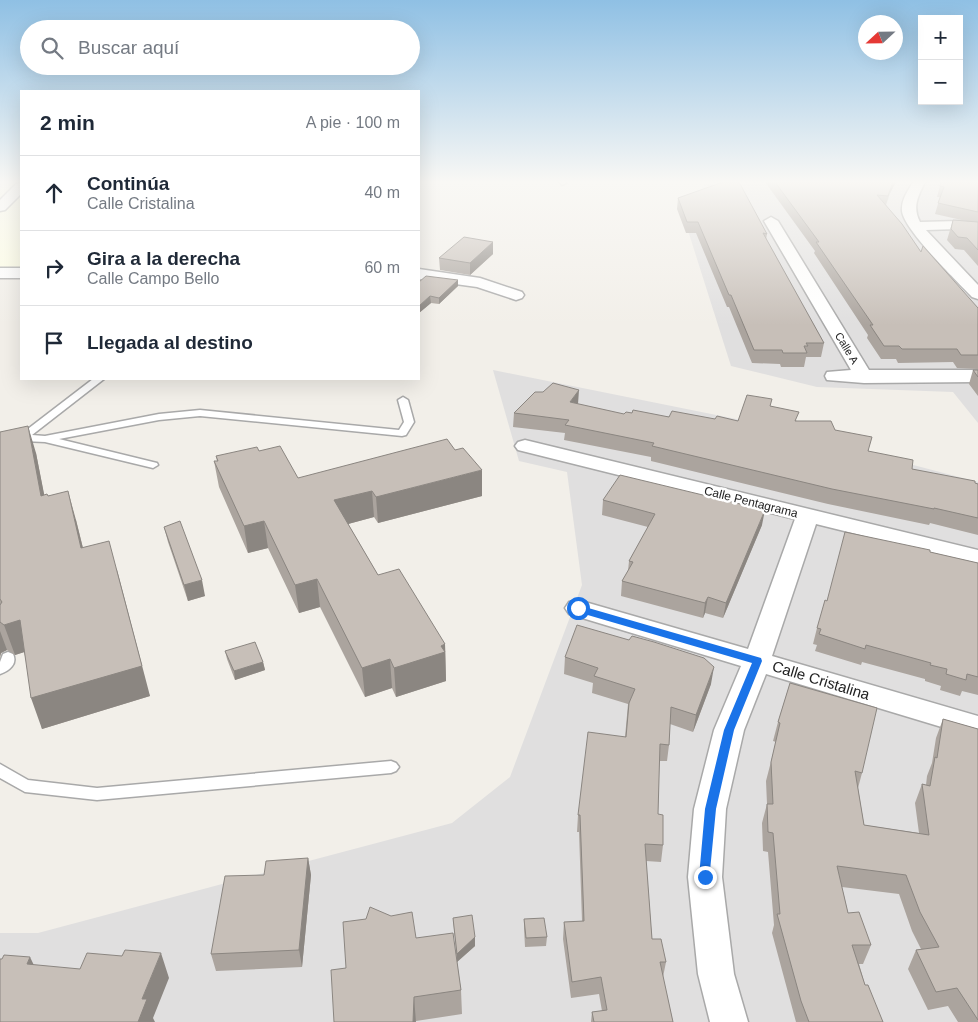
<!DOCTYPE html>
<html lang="es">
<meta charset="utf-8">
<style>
body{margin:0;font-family:Helvetica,sans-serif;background:#f2f2f3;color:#1f2937}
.controls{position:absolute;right:15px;top:15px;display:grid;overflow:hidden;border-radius:0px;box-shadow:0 5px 20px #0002}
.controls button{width:45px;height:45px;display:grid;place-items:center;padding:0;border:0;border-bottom:1px solid #e0e1e3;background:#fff;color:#1f2937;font:25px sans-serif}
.compass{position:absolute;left:858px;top:15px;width:45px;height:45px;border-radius:50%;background:#fff;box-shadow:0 5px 20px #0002;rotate:248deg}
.stop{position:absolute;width:15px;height:15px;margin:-11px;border:4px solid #1a73e8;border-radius:50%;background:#fff}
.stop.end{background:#1a73e8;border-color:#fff;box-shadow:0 1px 5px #0008}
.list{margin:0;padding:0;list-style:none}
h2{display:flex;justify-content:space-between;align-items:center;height:65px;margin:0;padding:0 20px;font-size:21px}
h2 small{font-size:16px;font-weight:400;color:#747a83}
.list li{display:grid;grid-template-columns:32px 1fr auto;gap:15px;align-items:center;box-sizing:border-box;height:75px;padding:0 20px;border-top:1px solid #e0e1e3}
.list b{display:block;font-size:19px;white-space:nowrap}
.list p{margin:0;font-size:16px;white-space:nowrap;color:#747a83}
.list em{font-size:16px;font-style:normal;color:#747a83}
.icon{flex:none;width:28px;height:28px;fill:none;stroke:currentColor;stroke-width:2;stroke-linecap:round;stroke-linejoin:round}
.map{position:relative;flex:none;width:978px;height:1022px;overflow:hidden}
.search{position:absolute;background:#fff;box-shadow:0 5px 20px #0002;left:20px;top:20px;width:400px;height:55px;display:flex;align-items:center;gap:12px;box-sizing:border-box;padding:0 18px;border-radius:28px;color:#747a83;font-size:19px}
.panel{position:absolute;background:#fff;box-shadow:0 5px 20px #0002;left:20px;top:90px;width:400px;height:290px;border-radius:0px}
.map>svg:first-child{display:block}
</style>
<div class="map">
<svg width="978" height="1022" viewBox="0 0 978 1022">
<rect width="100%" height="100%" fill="#f2efe9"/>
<path fill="#e0dfdf" d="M707 182H978V423L953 392 817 387 731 366 684 218 696 195Z
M493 370 746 421 978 482V1022H0V933H38L452 823 510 777 582 585 567 472 519 461Z"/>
<path fill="#ffffe5" d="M7 182H21V268H0V188Z"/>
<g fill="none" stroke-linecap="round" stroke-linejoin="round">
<g stroke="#a9a9a9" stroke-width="3">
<path id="lane" d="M560 182H567L562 185Z
M93 379H104L32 435 45 436 159 414 200 410 399 430 404 422 398 400 403 397 408 400 414 422 406 435 402 436 200 416 159 420 59 439 157 463 158 465 153 468 45 442 0 440V434L20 435Z
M8 652 13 654C18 664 9 671 0 674V662L3 654Z
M391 761 396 763 399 767 396 771 391 773 97 800 25 792 0 778V764L28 780 97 788Z"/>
</g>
<g stroke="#a9a9a9" stroke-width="3">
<path id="street" d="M913 182H925C918 196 912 207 920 222L959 221 978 224V232L959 229 926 230 978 285V299L972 297C957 281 904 230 902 211 901 200 908 191 913 182Z
M21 183V194L5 210 0 211V200L16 184Z
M771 217 778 221 869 370H978V382L864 383 827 380 825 376 827 372 851 370 764 221Z
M0 268H21V278H0Z
M419 269 480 278 522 292 524 295 522 298 516 300 477 287 419 279Z
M525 440 978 550V564L816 524 772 656 978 716V738L766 674 744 730 726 809 722 877 734 974 748 1022H710L698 974 688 877 694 809 714 730 741 666 569 614 565 608 569 602 578 600 748 649 795 519 518 450 515 446 518 442Z"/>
</g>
<use href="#lane" fill="#fff" fill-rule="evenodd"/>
<use href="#street" fill="#fff" fill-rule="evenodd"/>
</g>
<path fill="#aba49e" d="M765 182H896L890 193 886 205 921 252 978 308V369L957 368 953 362 898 363 896 359H881L867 338 868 335 814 253 815 251Z
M941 182H978V266L964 250 955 249 947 240 953 220 966 221 935 214 940 197H937Z
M678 198 767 234 766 240 824 343 821 357H806L804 367H781L780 364 752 363 729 307H727L696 233H686L677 209Z
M493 242V254L470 275 440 270 439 258Z
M458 280V286L439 304 431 303 419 313V282Z
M973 370H978V396L969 384Z
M771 406 797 421 835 430 869 451 912 469 978 484V535L930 523 929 525 828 504 651 461V457L564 440 565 433 513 427 514 413 624 414 738 421Z
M0 432 36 453 44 495 48 496 76 520 83 548 150 696 42 729 24 652 15 655 7 650 1 653 0 657Z
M259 451 298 478 482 496 378 523 374 517 348 524 378 575 445 644 446 681 396 697 392 688 365 697 320 607 299 613 268 548 248 553 219 487 214 461H217L216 456Z
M603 500 762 525 723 618 705 613 703 618 621 596 622 581 628 571 629 561 648 527 602 515Z
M164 527 205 596 188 601 168 542Z
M930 552 978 563V695L962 691 960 696 940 690 941 686 925 681V679L862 662 861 665 815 651 817 645 813 644 817 628 827 601Z
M225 651 263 662 265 670 235 680 227 659Z
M565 657 711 684 693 732 670 724 669 745 667 761H659L658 814 663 845 661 862 646 861 652 939 666 962 663 977 673 1022H591L592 1012 602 1011 599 994 571 998 563 939 564 922 582 921 579 832H577L578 815 625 737 628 704 592 693 593 683 564 674Z
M790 683 862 773 858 788 864 825 919 833 915 803 922 784 926 785 927 776 932 763 936 738 943 719 978 729V1022H958L948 1006 928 1010 908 969 916 950 921 949 912 931 899 894 842 887 848 913 871 945 863 964H859L865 985 883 1022H796L772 933 774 925 768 852 763 851 762 823 767 804 766 781 776 742 773 741 778 722Z
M308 858 311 875 302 967 216 971 211 954 264 875Z
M453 918 475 946 457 962 461 990 462 1014 416 1021 346 968 456 952Z
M524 919 547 937 546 946 525 947 524 928Z"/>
<path fill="#8b8681" d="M893 182H896L890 193 886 207Z
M493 242V254L470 275V263Z
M458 280V286L439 304V298Z
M430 296 431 303 419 313V306Z
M579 390 578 404 570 402Z
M28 426 36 453 50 524 41 496Z
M482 470V496L378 523 376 497Z
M68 491 76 520 90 577 81 548Z
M372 491 374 517 337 527 334 500Z
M765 510 762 525 723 618 726 603Z
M264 521 268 548 248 553 244 526Z
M117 570 150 696 42 729 31 698Z
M317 579 320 607 299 613 295 585Z
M202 580 205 596 188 601 184 585Z
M708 597 705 613 703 618 705 603Z
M20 620 31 650 15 655 4 625Z
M0 631 7 650 1 653 0 657Z
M445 644 446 681 396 697 394 668Z
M390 659 392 688 365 697 362 668Z
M263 662 265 670 235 680 234 671Z
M714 667 711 684 693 732 696 715Z
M308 858 311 875 302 967 299 950Z
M475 937V946L457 962V954Z
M161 953 169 978 153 1018 155 1022H138L142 999Z
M30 957 42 982 27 964Z
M414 997 416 1022H413Z"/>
<path fill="#c7bfb8" stroke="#8b8681" d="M723 182H739L767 234 763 233 824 343H806L808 346H804L807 353H783L782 350H754L731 295H729L698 222H687L678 198Z
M775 182H893L888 196 877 195 902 224 921 252 923 246 978 308V355H961L957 349H902L899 346H884L870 325H873L816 242H819Z
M941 182H978V212L938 203 944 187 940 186Z
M953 220 978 222V250L967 238 958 237 951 229Z
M464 237 493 242 470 263 439 258Z
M426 276 458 280 439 298 430 296 419 306V282Z
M973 370H978V377Z
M553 383 579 390 570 402 624 414 626 412 632 413 633 410 669 417 672 411 715 419 717 416 738 421 747 395 772 399 770 406 799 412 795 421H831L835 430 872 437 868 451 913 460 912 469 975 481V483L978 484V518L934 508V509L832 489 652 446 654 443 565 425 569 420 514 413 535 392H543Z
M28 426 41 496 47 494 48 496 68 491 81 548 109 541 142 666 31 698 20 620 4 625 0 622V605L2 602 0 599V432Z
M447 439 455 450 463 448 482 470 376 497 372 491 334 500 378 575 399 569 445 644 441 646 445 652 394 668 390 659 362 668 317 579 295 585 264 521 244 526 214 461H218L216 456 257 447 259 451 280 446 298 478Z
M620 475 765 510 726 603 708 597 705 603 622 581 633 562 629 561 655 514 603 500Z
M180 521 202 580 184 585 164 527Z
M845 532 930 550V552L978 563V677L967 674 966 680 946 674 947 669 930 665 931 663 866 645 865 649 819 634 821 629 817 628 825 600 827 601Z
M577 625 629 640 632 636 654 642 704 658 714 667 696 715 671 707 669 745 660 744 658 814 663 815V845L645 844 652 939H661L666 962H660L673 1022H594L592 1012 607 1010 601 977 572 982 564 922 584 921 580 815H578L588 732 626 737 629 703 635 689 594 676 598 668 565 657Z
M255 642 263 662 234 671 225 651Z
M790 683 877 708 862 773 855 771 864 825 929 835 922 784 930 786 935 757 937 758 943 719 978 729V1020L957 988 936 992 916 950 939 947 920 912 906 875 837 866 848 913 859 912 871 945H852L865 985H868L883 1022H809L801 1001 777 914H780L773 833 768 832 767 804H773L771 762 780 723 778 722Z
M308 858 299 950 211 954 225 876 264 875 266 861Z
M370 907 391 916 412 912 416 938 453 933 461 990 414 997 413 1022H334L331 970 346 968 343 922 366 919Z
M472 915 475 937 457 954 453 918Z
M544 918 547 937 526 938 524 919Z
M125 950 161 953 142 999H147L138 1022H0V959H2L4 955 30 957 27 964 80 969 87 953 122 956Z"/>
<linearGradient id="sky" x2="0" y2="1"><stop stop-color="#8fc0e4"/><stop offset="0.56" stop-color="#f9f8f5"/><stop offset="1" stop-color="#f9f8f5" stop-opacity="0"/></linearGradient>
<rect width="978" height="325" fill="url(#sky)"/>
<path fill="#1a73e8" d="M578 605 761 658 762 661 734 730 716 809 709 881 705 882 701 881 699 877 705 809 724 730 752 663 574 611 573 608Z"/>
<g text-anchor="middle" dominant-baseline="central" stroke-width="5" stroke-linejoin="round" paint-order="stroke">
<g font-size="11" fill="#222" stroke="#fff">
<text transform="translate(847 348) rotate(59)">Calle A</text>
</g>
<g font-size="12" fill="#222" stroke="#fff">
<text transform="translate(751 502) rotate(14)">Calle Pentagrama</text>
</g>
<g font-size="15" fill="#222" stroke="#fff">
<text transform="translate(821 680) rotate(17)">Calle Cristalina</text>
</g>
</g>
</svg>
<div class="controls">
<button>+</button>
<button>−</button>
</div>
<svg class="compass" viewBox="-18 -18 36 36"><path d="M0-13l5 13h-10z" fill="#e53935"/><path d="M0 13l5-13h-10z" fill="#747a83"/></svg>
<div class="stop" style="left:578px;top:608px"></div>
<div class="stop end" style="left:705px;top:877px"></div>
<div class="search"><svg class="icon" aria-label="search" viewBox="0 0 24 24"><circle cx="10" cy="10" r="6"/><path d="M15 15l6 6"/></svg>Buscar aquí</div>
<section class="panel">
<h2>2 min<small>A pie · 100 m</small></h2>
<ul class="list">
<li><svg class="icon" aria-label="ahead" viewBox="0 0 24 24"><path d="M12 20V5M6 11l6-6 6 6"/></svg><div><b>Continúa</b><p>Calle Cristalina</p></div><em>40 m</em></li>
<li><svg class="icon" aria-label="right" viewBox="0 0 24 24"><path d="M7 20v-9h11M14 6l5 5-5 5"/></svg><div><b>Gira a la derecha</b><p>Calle Campo Bello</p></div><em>60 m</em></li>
<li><svg class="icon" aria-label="arrive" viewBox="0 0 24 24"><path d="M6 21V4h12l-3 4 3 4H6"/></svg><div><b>Llegada al destino</b></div></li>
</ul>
</section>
</div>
